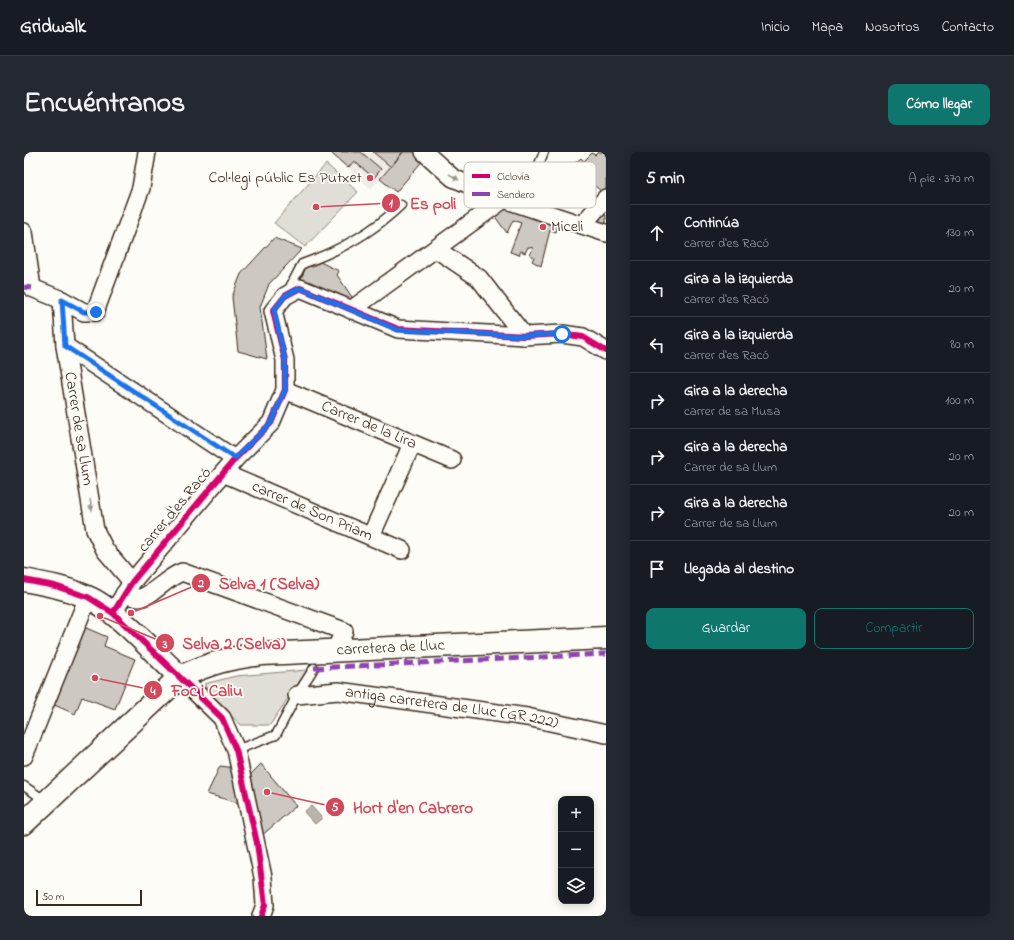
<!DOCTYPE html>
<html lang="es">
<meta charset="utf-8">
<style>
body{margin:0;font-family:"Indie Flower",sans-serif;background:#242831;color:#f1f3f6}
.controls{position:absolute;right:12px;bottom:12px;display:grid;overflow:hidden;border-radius:8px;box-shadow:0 2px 10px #0003}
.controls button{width:36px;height:36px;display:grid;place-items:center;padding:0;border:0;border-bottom:1px solid #363941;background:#171b24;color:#f1f3f6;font:20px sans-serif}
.scale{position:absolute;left:12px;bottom:10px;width:106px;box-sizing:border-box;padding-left:4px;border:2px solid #3b2a1e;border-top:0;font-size:11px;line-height:14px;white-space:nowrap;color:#3b2a1e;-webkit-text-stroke:3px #fdfcf7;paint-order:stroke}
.stop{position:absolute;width:12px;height:12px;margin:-9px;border:3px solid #1a73e8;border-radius:50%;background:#fff}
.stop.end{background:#1a73e8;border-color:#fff;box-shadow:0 1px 4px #0008}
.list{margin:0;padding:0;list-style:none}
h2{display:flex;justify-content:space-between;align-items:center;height:52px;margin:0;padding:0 16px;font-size:17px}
h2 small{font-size:13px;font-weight:400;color:#9ea1a6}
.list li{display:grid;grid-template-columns:26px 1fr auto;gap:12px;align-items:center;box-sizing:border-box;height:56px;padding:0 16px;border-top:1px solid #363941}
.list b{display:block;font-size:15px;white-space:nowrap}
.list p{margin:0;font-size:13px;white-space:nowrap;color:#9ea1a6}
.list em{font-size:13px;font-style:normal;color:#9ea1a6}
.actions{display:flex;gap:8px;padding:12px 16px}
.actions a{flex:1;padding:9px 0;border:1px solid #0f766e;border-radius:8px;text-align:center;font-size:14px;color:#0f766e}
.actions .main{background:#0f766e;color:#fff}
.icon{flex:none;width:22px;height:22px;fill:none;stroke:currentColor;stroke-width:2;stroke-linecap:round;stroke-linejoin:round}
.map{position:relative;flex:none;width:582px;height:764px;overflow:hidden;border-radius:8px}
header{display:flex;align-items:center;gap:24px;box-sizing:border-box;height:56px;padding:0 20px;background:#171b24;border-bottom:1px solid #363941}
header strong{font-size:19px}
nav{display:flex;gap:22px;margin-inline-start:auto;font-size:14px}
.intro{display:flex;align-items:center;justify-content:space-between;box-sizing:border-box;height:96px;padding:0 24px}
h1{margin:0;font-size:28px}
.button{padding:10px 18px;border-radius:8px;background:#0f766e;color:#fff;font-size:14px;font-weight:700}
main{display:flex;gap:24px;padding:0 24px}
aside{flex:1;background:#171b24;border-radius:8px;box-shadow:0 2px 10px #0003}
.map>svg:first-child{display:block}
</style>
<header>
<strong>Gridwalk</strong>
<nav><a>Inicio</a><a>Mapa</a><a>Nosotros</a><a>Contacto</a></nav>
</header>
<div class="intro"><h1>Encuéntranos</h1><a class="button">Cómo llegar</a></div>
<main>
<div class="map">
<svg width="582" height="764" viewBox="0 0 582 764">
<rect width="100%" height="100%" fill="#fdfcf7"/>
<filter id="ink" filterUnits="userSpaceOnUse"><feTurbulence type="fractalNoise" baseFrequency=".025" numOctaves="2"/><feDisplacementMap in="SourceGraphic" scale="8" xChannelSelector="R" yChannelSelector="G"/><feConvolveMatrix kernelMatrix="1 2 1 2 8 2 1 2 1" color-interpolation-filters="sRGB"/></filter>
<g filter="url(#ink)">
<path fill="#efece7" d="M310 0H379L347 37 308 2Z"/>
<path fill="#e1ded7" stroke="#8e847a" d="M302 12 334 40 281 95 250 71Z
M283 518 246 573H217L194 551 180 532 212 524Z"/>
<path fill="#bbb4ad" stroke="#887d74" d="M287 654 298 666 291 672 280 660Z"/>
<path fill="#cdc8c2" stroke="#3b2a1e" d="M310 0H337L357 17 350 26 330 9 324 16 308 2Z
M349 0H379L367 15Z
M379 0H393L401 6 372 40 356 27Z
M574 0H582V40L580 42 554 19 555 18 550 12 557 6 560 9 568 1 571 3Z
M486 52 536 69 532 80 526 78 517 114 508 109 510 105 506 103 509 96 504 95 501 101 497 99 495 103 486 100 497 71 489 68 483 81 469 62Z
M577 61 582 63V74L570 69Z
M250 86 278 97 245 132 236 155 243 207 214 199 208 145 217 122Z
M296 110 315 119 313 123 330 148 322 153 275 131 283 113 289 115Z
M60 475 83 485 80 494 111 507 91 557 58 545 51 562 28 552Z
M237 612 272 654 236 685 223 626Z
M196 614 212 616 221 653 183 642Z"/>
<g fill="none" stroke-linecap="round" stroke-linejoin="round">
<g stroke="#3b2a1e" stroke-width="11">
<path id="lane" d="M498 53 520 0
M264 139 278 112C315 99 349 80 377 53
M212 598 252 583 273 543 290 516
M0 634 22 649"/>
</g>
<g stroke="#3b2a1e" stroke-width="20">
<g id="street">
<path d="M400 0 429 26 480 47"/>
<path d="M559 72 582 46"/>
<path d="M0 80 8 136 38 148 60 160H71L117 36 123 0"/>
<path d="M412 97 455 126 500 184"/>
<path id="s1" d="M38 148 41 194 71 378 81 398 108 430"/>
<path d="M327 158 480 47 582 81"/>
<path d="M41 194 211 307"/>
<path id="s2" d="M261 238 428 308"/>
<path id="s3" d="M199 321 378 398"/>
<path d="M347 384 388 292"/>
<path d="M100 442C104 443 111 446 115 446 127 445 143 425 158 420L320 479 311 499"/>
<path d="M89 461 108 430 211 307 247 271 261 238V208L249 159 261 144 276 136 374 177 500 184 538 182 559 185 582 199"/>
<path d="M156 525 198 566 212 598 239 725 241 753 237 764"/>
<path id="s4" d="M273 543 314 539 503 565 582 582"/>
<path d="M0 604 64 445"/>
</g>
</g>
<g stroke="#3b2a1e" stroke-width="25">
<g id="secondary">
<path d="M0 428C21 432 43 436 63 445 91 456 132 503 156 525"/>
<path id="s5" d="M0 671 156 525C187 511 204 506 238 502L582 486"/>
</g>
</g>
<use href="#lane" stroke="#fdfcf7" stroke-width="8"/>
<use href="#street" stroke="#fdfcf7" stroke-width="17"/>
<use href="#secondary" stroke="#fdfcf7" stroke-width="22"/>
<path stroke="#8e44ad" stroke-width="5" stroke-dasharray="10 5" stroke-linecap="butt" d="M0 135 8 136
M290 516 582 502"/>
<g stroke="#fdfcf7" stroke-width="8">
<path id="cycleway" d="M0 428 31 434 64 445 89 461 198 566 212 598 233 691 241 753 237 764
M89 461 108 430 211 307 247 271 261 238V208L249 159 261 144 276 136 374 177 500 184 538 182 559 185 582 199"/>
</g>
<use href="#cycleway" stroke="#d6006c" stroke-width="6"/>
</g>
<defs><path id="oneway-solid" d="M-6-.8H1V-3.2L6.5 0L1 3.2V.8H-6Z"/></defs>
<g fill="#9c938a">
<use href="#oneway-solid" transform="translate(430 25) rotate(32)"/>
<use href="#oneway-solid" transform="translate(67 353) rotate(81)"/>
</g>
</g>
<g fill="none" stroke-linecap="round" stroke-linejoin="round" filter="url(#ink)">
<path stroke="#1a73e8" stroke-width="5" d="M72 160H60L38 148 41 194 211 306 247 271 261 238V208L250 158 261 144 276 136 374 178 500 184 538 182"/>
</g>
<g fill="#d1495b" stroke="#fdfcf7" stroke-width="1.5">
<circle cx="346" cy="26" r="4"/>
<circle cx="519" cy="75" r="4"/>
</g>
<g text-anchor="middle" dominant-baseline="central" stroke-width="3.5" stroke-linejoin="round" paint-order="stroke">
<g font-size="16" fill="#3b2a1e" stroke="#fdfcf7" text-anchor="end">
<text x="338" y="26">Col·legi públic Es Putxet</text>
<text x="527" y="75" text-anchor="start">Miceli</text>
</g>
<g font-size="16" fill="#3b2a1e" stroke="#fdfcf7">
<text stroke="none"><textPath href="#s2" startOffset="91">Carrer de la Lira</textPath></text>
<text stroke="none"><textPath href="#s1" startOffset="130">Carrer de sa Llum</textPath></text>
<text transform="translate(151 358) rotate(-50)">carrer d'es Racó</text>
<text stroke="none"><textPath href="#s3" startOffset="97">carrer de Son Priam</textPath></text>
<text stroke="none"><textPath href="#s5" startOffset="428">carretera de Lluc</textPath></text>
<text stroke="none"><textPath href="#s4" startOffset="156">antiga carretera de Lluc (GR 222)</textPath></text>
</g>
</g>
<rect x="440" y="10" width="132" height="46" rx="6" fill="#fdfcf7" stroke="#c3bdb6" stroke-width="1"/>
<rect x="448" y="22" width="18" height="4" fill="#d6006c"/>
<rect x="448" y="40" width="18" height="4" fill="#8e44ad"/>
<g font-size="11" fill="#3b2a1e">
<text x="473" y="28">Ciclovía</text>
<text x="473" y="46">Sendero</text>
</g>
<path fill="none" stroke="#d1495b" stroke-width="1.5" d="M292 55L367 51M107 461L177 431M76 464L141 491M71 526L129 538M243 640L311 655"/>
<g fill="#d1495b" stroke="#fdfcf7" stroke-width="1.5">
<circle cx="292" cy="55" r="4"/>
<circle cx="107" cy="461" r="4"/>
<circle cx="76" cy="464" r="4"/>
<circle cx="71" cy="526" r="4"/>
<circle cx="243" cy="640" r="4"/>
<circle cx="367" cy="51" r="10"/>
<circle cx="177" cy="431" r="10"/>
<circle cx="141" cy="491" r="10"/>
<circle cx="129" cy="538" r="10"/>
<circle cx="311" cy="655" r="10"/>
</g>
<g font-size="12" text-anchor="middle" font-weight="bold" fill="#fff">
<text x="367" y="55">1</text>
<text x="177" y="435">2</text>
<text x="141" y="496">3</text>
<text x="129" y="543">4</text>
<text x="311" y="659">5</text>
</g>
<g font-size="17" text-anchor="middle" font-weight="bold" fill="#d1495b" stroke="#fdfcf7" stroke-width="3.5" stroke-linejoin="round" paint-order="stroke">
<text x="409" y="57">Es poli</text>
<text x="245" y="437">Selva 1 (Selva)</text>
<text x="210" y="497">Selva 2 (Selva)</text>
<text x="183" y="544">Foc i Caliu</text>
<text x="389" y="661">Hort d'en Cabrero</text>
</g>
</svg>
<div class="controls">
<button>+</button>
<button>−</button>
<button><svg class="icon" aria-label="layers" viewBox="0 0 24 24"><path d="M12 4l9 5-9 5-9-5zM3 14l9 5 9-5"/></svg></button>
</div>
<div class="scale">50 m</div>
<div class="stop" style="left:538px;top:182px"></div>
<div class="stop end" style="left:72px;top:160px"></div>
</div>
<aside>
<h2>5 min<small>A pie · 370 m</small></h2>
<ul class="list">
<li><svg class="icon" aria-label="ahead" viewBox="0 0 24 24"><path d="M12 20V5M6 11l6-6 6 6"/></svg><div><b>Continúa</b><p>carrer d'es Racó</p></div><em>130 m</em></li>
<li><svg class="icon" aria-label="left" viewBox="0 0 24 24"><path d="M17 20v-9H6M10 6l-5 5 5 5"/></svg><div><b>Gira a la izquierda</b><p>carrer d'es Racó</p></div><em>20 m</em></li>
<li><svg class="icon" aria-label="left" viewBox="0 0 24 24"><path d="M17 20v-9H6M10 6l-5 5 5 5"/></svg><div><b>Gira a la izquierda</b><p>carrer d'es Racó</p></div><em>80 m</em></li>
<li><svg class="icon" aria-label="right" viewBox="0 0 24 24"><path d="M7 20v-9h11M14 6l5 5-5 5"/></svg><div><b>Gira a la derecha</b><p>carrer de sa Musa</p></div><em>100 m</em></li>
<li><svg class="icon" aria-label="right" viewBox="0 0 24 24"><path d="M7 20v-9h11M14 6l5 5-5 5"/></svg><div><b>Gira a la derecha</b><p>Carrer de sa Llum</p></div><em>20 m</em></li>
<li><svg class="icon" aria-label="right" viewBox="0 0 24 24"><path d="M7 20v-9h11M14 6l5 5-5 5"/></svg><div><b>Gira a la derecha</b><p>Carrer de sa Llum</p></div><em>20 m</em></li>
<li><svg class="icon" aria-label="arrive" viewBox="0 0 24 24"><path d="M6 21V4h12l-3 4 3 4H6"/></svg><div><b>Llegada al destino</b></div></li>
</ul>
<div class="actions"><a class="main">Guardar</a><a>Compartir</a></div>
</aside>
</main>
